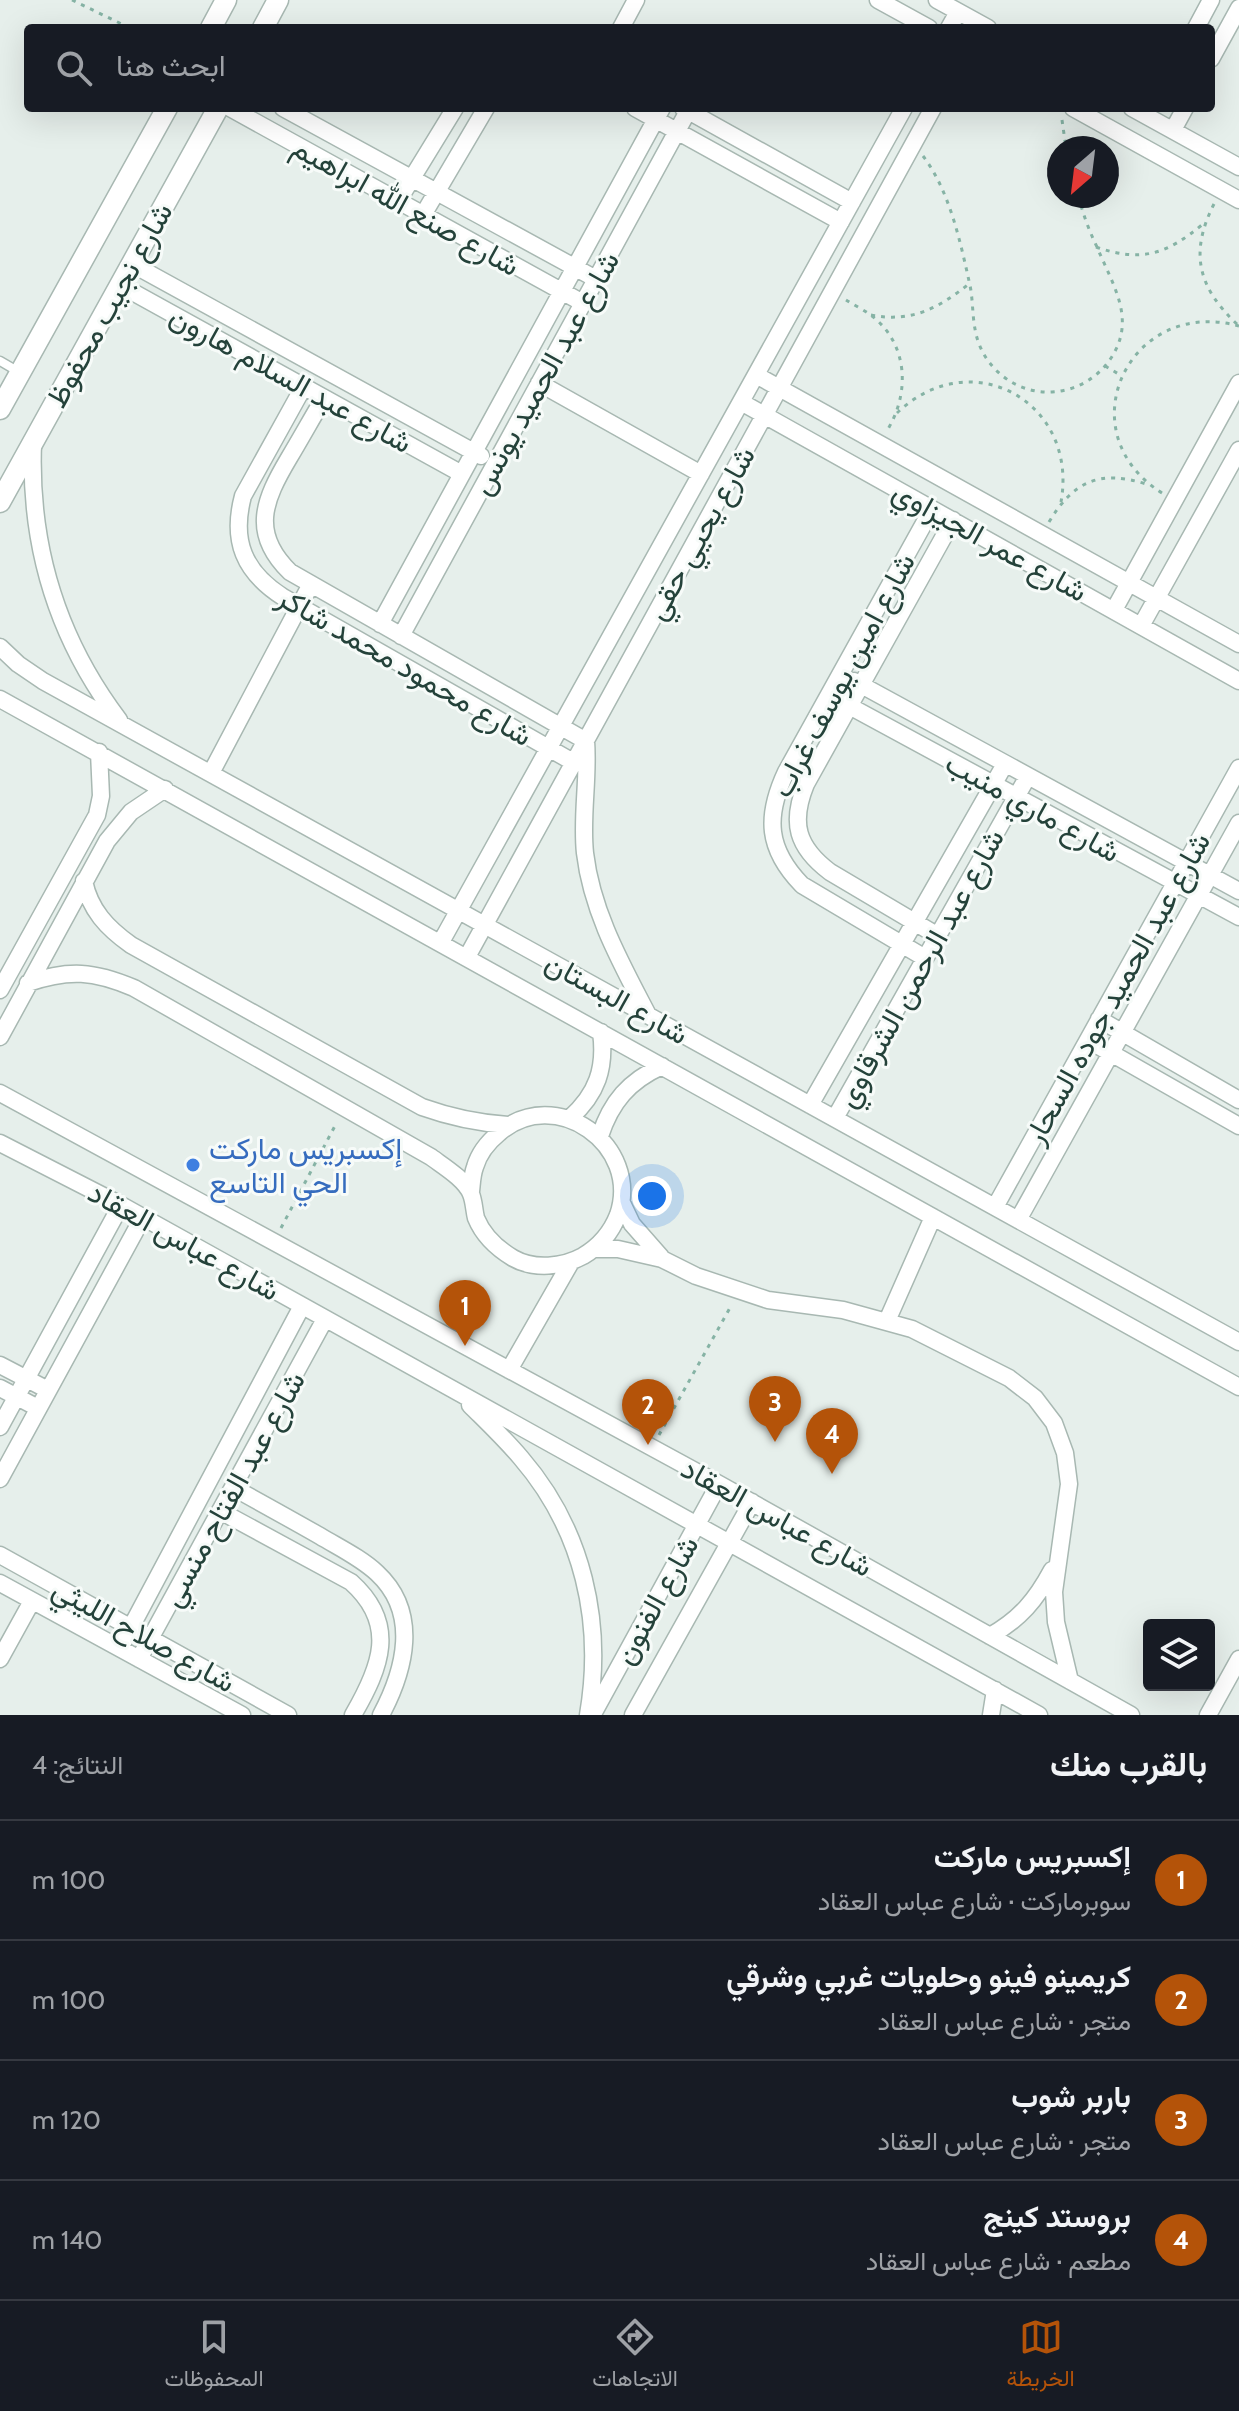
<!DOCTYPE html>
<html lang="ar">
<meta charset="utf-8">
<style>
body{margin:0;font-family:Cabin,Vazirmatn,sans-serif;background:#20242c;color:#f1f3f6;direction:rtl}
.controls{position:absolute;right:24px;bottom:24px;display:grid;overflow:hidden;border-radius:8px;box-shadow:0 8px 32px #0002}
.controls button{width:72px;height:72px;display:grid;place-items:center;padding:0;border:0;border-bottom:2px solid #363941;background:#171b24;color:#f1f3f6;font:40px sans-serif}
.compass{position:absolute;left:1047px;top:136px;width:72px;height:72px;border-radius:50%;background:#171b24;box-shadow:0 8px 32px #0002;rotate:208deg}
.you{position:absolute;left:652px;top:1196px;width:28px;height:28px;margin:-20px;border:6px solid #fff;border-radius:50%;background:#1a73e8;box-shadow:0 0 0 12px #1a73e833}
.badge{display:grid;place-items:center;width:52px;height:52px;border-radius:50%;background:#b45309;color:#fff;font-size:26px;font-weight:700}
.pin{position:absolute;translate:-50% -66px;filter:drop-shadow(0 2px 4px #0008)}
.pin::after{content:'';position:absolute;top:42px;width:28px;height:24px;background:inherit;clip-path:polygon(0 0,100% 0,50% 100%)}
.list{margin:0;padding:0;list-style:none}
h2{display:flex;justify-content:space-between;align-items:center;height:104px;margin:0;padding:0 32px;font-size:34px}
h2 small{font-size:26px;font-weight:400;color:#9ea1a6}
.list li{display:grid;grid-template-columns:52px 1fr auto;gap:24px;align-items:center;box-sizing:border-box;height:120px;padding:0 32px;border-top:2px solid #363941}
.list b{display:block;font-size:30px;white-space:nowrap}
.list p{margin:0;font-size:26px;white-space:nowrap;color:#9ea1a6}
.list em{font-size:26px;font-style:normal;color:#9ea1a6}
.icon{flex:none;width:44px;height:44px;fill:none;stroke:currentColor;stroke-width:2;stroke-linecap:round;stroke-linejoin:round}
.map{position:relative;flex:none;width:1239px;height:1715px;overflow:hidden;direction:ltr}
.search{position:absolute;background:#171b24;box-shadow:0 8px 32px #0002;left:24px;right:24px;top:24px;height:88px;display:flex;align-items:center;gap:20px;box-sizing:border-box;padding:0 28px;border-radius:8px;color:#9ea1a6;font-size:30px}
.sheet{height:584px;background:#171b24}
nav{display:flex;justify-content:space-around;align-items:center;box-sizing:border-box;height:112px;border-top:2px solid #363941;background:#171b24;font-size:22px;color:#9ea1a6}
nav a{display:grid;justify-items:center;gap:4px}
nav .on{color:#b45309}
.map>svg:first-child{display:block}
</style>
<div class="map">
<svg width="1239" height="1715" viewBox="0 0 1239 1715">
<rect width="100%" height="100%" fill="#e6efeb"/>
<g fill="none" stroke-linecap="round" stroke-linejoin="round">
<g stroke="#a8b8b2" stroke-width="11">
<path id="service" d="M0 361 19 372"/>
</g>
<g stroke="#a8b8b2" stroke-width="19">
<path id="minor" d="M878 0 929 28
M937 0 988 28
M621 28 636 0
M949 28 958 12
M1196 28 1211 0
M1211 59 1239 8
M230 108 583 303
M283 108 596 279
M635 108 841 222
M683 108 852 202
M1073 108 1239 200
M1132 108 1239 167
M1173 130 1185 108
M398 201 455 108
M423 215 486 108
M132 264 481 456
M120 285 462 474
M756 375 1239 644
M539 383 701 474
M304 386 243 496C231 541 244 572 283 597L573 762
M324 398C312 418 301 438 289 458 264 500 250 533 290 572L586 741C589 778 581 816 585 853 592 912 621 963 648 1015
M741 402 1239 681
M33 443C29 545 57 638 119 720
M1114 610 1239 383
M380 624 662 108
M1141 626 1239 450
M401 636 688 111
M0 647 18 664 43 681 1239 1342
M854 681 1239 891
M829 695 1239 917
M0 699 1239 1387
M211 773 311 584
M84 881C90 910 107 928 131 945L422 1107C450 1117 477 1123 508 1125
M938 936 830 872C797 847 790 823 806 784L953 520
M441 942 904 108
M467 957 933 108
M925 958 802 885C767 849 765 817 786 772L932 509
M28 983C69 969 94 971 134 988L431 1157C443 1166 465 1179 471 1194 474 1201 474 1210 476 1218 483 1235 498 1249 513 1258 534 1270 563 1267 583 1256 600 1246 611 1233 618 1215 642 1145 555 1084 499 1133 488 1142 479 1153 475 1167 472 1175 472 1183 471 1191
M0 990 97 815 101 796 99 752
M1099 1019 1239 1100
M0 1037 107 841 131 812 165 789
M1088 1040 1239 1126
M0 1093 719 1484 1131 1715
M810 1105 1005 764
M570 1118C597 1094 606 1068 601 1032
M835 1118 1028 776
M600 1136C611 1102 629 1081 662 1066
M0 1143 121 1205 1039 1715
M622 1203 632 1224 661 1257
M995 1207 1239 768
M1018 1220 1239 823
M596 1249H618L662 1259 696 1276 768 1300 843 1310 912 1329 1009 1378 1035 1398 1054 1423 1065 1453 1069 1484 1054 1592 1056 1622 1070 1681
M887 1321 933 1217
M0 1365 48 1390
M509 1370 571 1262
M0 1388 38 1408
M470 1405C487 1422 505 1439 521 1458 583 1530 604 1622 588 1715
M0 1427 121 1205
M0 1479 143 1217
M234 1488C263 1504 292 1520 320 1536 340 1548 361 1558 377 1573 420 1613 405 1670 381 1715
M222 1512 351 1582C398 1624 381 1667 353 1715
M0 1555 288 1715
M0 1583 242 1715
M990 1636C1020 1619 1036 1600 1052 1570
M120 1648 302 1306
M0 1659 32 1601
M139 1659 325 1319
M593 1714 719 1484
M633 1715 752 1502
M991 1715 995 1690
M1208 1715 1239 1659"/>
</g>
<g stroke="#a8b8b2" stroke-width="23">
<path id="tertiary" d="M211 28 226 0
M263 28 278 0
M0 409 167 108
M0 502 218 108"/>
</g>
<path stroke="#86b3a5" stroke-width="3" stroke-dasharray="4 6" stroke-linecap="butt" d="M72 0 130 28
M1062 120 1066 148
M923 156C949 190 960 240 969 281 973 296 972 313 975 329 981 366 1014 394 1052 392 1073 391 1092 381 1105 366 1140 324 1114 288 1097 247 1089 231 1083 213 1078 196
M1214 204C1189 253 1198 288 1238 325
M1096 247C1142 263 1167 254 1203 224
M846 300C854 305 864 310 872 316 908 344 910 392 888 429
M871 315C912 323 939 308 970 283
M1105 366 1122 376
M897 413C971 342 1079 402 1061 502
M1162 493C1065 432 1129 296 1239 326
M1049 522C1073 482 1099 469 1146 484
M281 1228 337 1122
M659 1435 731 1306"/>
<use href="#service" stroke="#fff" stroke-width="8"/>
<use href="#minor" stroke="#fff" stroke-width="16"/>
<use href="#tertiary" stroke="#fff" stroke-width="20"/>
</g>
<circle fill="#3f7fe0" stroke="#f7fbf9" stroke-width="3" cx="193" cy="1165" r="8"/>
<g text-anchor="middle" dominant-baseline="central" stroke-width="6" stroke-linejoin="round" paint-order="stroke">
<g font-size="30" fill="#24423a" stroke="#f7fbf9">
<text transform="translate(406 206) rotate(29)">شارع صنع الله ابراهيم</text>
<text transform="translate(109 305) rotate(-61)">شارع نجيب محفوظ</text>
<text transform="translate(545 373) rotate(-61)">شارع عبد الحميد يونس</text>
<text transform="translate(291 379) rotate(29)">شارع عبد السلام هارون</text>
<text transform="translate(700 533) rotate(-61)">شارع يحيي حقي</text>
<text transform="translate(990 541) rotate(29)">شارع عمر الجيزاوي</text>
<text transform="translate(405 666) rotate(30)">شارع محمود محمد شاكر</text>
<text transform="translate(843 675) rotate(-62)">شارع امين يوسف غراب</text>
<text transform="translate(1033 807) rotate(29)">شارع ماري منيب</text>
<text transform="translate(920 968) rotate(-61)">شارع عبد الرحمن الشرقاوي</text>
<text transform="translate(1117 988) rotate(-61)">شارع عبد الحميد جوده السحار</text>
<text transform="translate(617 998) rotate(29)">شارع البستان</text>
<text transform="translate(184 1241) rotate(29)">شارع عباس العقاد</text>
<text transform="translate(233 1489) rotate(-61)">شارع عبد الفتاح منسي</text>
<text transform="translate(777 1517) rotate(29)">شارع عباس العقاد</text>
<text transform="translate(656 1600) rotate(-61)">شارع الفنون</text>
<text transform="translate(144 1635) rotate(29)">شارع صلاح الليثي</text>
</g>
<g font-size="30" fill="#366cbe" stroke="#f7fbf9" text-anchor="start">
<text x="209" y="1148">إكسبريس ماركت<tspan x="209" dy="34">الحي التاسع</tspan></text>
</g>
</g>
</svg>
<div class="controls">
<button><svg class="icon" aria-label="layers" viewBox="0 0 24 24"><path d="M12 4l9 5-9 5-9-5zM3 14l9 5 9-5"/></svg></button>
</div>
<svg class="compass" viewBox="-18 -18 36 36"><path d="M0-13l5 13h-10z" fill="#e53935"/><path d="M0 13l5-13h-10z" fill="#9ea1a6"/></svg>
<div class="you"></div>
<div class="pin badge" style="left:465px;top:1346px">1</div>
<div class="pin badge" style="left:648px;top:1445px">2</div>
<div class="pin badge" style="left:775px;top:1442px">3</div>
<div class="pin badge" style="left:832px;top:1474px">4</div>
<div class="search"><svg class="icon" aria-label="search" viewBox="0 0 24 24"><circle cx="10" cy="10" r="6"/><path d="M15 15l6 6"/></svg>ابحث هنا</div>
</div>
<section class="sheet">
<h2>بالقرب منك<small>النتائج: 4</small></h2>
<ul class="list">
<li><span class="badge">1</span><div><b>إكسبريس ماركت</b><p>سوبرماركت · شارع عباس العقاد</p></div><em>100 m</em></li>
<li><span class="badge">2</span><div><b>كريمينو فينو وحلويات غربي وشرقي</b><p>متجر · شارع عباس العقاد</p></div><em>100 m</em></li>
<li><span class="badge">3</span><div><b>باربر شوب</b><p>متجر · شارع عباس العقاد</p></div><em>120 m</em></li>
<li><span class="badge">4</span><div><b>بروستد كينج</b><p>مطعم · شارع عباس العقاد</p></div><em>140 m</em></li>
</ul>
</section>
<nav>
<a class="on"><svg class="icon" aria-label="map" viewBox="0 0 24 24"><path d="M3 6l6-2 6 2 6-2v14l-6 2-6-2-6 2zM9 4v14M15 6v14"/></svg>الخريطة</a>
<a><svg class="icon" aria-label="directions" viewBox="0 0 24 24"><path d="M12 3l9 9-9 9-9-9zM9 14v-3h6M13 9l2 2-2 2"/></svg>الاتجاهات</a>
<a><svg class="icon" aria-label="saved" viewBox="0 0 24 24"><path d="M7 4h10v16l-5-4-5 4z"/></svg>المحفوظات</a>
</nav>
